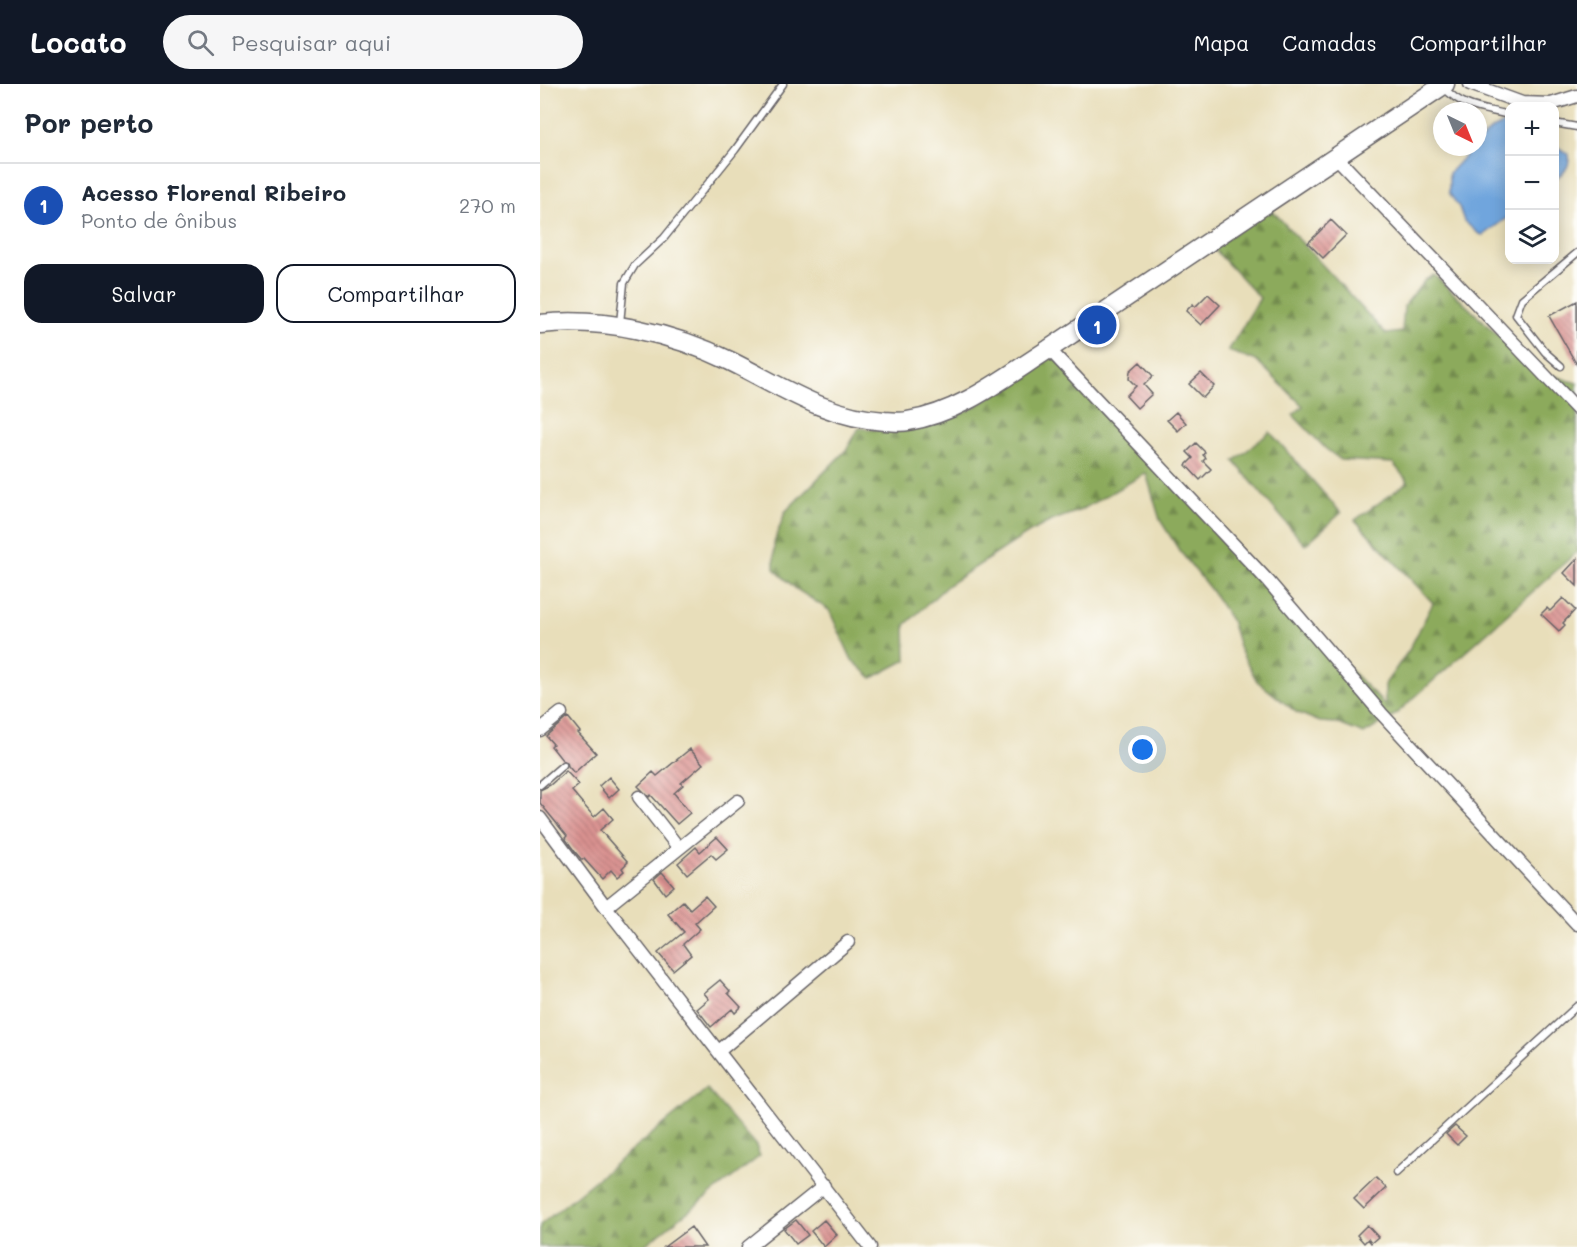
<!DOCTYPE html>
<html lang="pt">
<meta charset="utf-8">
<style>
body{margin:0;font-family:Mali,sans-serif;background:#f6f6f7;color:#1f2937}
.controls{position:absolute;right:18px;top:18px;display:grid;overflow:hidden;border-radius:12px;box-shadow:0 3px 15px #0003}
.controls button{width:54px;height:54px;display:grid;place-items:center;padding:0;border:0;border-bottom:2px solid #e0e1e3;background:#fff;color:#1f2937;font:30px sans-serif}
.compass{position:absolute;left:893px;top:18px;width:54px;height:54px;border-radius:50%;background:#fff;box-shadow:0 3px 15px #0003;rotate:137deg}
.you{position:absolute;left:603px;top:666px;width:21px;height:21px;margin:-15px;border:4px solid #fff;border-radius:50%;background:#1a73e8;box-shadow:0 0 0 9px #1a73e833}
.badge{display:grid;place-items:center;width:39px;height:39px;border-radius:50%;background:#111827;color:#fff;font-size:20px;font-weight:700}
.pin{position:absolute;translate:-50% -50%;border:3px solid #fff;box-shadow:0 2px 6px #0006}
.list{margin:0;padding:0;list-style:none}
h2{display:flex;justify-content:space-between;align-items:center;height:78px;margin:0;padding:0 24px;font-size:26px}
h2 small{font-size:20px;font-weight:400;color:#747a83}
.list li{display:grid;grid-template-columns:39px 1fr auto;gap:18px;align-items:center;box-sizing:border-box;height:84px;padding:0 24px;border-top:2px solid #e0e1e3}
.list b{display:block;font-size:22px;white-space:nowrap}
.list p{margin:0;font-size:20px;white-space:nowrap;color:#747a83}
.list em{font-size:20px;font-style:normal;color:#747a83}
.actions{display:flex;gap:12px;padding:18px 24px}
.actions a{flex:1;padding:14px 0;border:2px solid #111827;border-radius:18px;text-align:center;font-size:21px;color:#111827}
.actions .main{background:#111827;color:#fff}
.icon{flex:none;width:33px;height:33px;fill:none;stroke:currentColor;stroke-width:2;stroke-linecap:round;stroke-linejoin:round}
.map{position:relative;flex:none;width:1037px;height:1163px;overflow:hidden}
header{display:flex;align-items:center;gap:36px;box-sizing:border-box;height:84px;padding:0 30px;background:#111827;color:#fff}
header strong{font-size:28px}
nav{display:flex;gap:33px;margin-inline-start:auto;font-size:21px}
.search{width:420px;height:54px;background:#f6f6f7;display:flex;align-items:center;gap:15px;box-sizing:border-box;padding:0 21px;border-radius:33px;color:#747a83;font-size:22px}
main{display:flex}
aside{flex:1;background:#fff}
.map>svg:first-child{display:block}
</style>
<header>
<strong>Locato</strong>
<div class="search"><svg class="icon" aria-label="search" viewBox="0 0 24 24"><circle cx="10" cy="10" r="6"/><path d="M15 15l6 6"/></svg>Pesquisar aqui</div>
<nav><a>Mapa</a><a>Camadas</a><a>Compartilhar</a></nav>
</header>
<main>
<aside>
<h2>Por perto<small></small></h2>
<ul class="list">
<li><span class="badge" style="background:#1a4fb4">1</span><div><b>Acesso Florenal Ribeiro</b><p>Ponto de ônibus</p></div><em>270 m</em></li>
</ul>
<div class="actions"><a class="main">Salvar</a><a>Compartilhar</a></div>
</aside>
<div class="map">
<svg width="1037" height="1163" viewBox="0 0 1037 1163">
<defs>
<pattern id="forest-firs" width="22" height="20" patternUnits="userSpaceOnUse" patternTransform="scale(1.5)"><rect width="22" height="20" fill="#8caa5c"/><path d="M5 1l3.5 6h-7zM16 11l3.5 6h-7z" fill="#728a4d"/></pattern>
<pattern id="building-back-hatch" width="6" height="6" patternUnits="userSpaceOnUse" patternTransform="scale(1.5)"><rect width="6" height="6" fill="#da9290"/><path d="M-1 5l2 2M0 0l6 6M5-1l2 2" fill="none" stroke="#b07777"/></pattern>
</defs>
<rect width="100%" height="100%" fill="#fdfcf7"/>
<filter id="ink" filterUnits="userSpaceOnUse"><feTurbulence type="fractalNoise" baseFrequency=".0167" numOctaves="2"/><feDisplacementMap in="SourceGraphic" scale="12" xChannelSelector="R" yChannelSelector="G"/><feConvolveMatrix kernelMatrix="1 2 1 2 8 2 1 2 1" color-interpolation-filters="sRGB"/></filter>
<filter id="wash" filterUnits="userSpaceOnUse"><feTurbulence type="fractalNoise" baseFrequency=".008" numOctaves="4" result="noise"/><feDisplacementMap in="SourceGraphic" scale="24" xChannelSelector="R" yChannelSelector="G"/><feGaussianBlur stdDeviation="1.35" result="paint"/><feColorMatrix in="noise" values="0 0 0 0 0 0 0 0 0 0 0 0 0 0 0 0 0 1.4 0 .05"/><feComposite in="paint" operator="in"/></filter>
<g filter="url(#wash)">
<rect width="100%" height="100%" fill="#e8deba"/>
<path fill="url(#forest-firs)" stroke="#57664c" stroke-width="1.5" d="M730 124 846 250 862 248 864 222 885 196 894 191 1003 294 1018 293 1037 299V468L855 631 824 650 796 639 780 638 756 628 717 597 700 566 691 536 671 506 639 466 620 436 606 389 541 426 511 437 488 449 408 501 365 541 366 576 332 594 312 576 289 526 256 505 234 485V459L245 428 307 365 319 344C335 346 354 349 371 346 426 338 469 300 513 268L723 498 845 621V600L869 566 893 519 815 436 868 398 853 379 801 376 786 365 753 331 763 322 717 277 688 267 720 214 673 164Z
M730 348 801 429 765 461 694 377Z
M167 1005 216 1062 220 1072 102 1163H0V1141Z"/>
<path fill="#70a5dd" stroke="#49648c" stroke-width="1.5" d="M969 38V132L943 151 939 150 924 137 919 123 909 109V89L933 63H938V58L952 45Z
M1015 61 1029 71C1030 84 1024 88 1015 95Z"/>
<g id="blocks">
<path fill="url(#building-back-hatch)" d="M791 136 806 151 783 174 768 159Z
M668 210 680 221 661 241 646 227 653 220 655 223Z
M1037 217V281L1009 232Z
M600 278 613 292 604 301 612 310 597 324 586 312 596 302 589 295 590 287Z
M661 289 674 302 663 314 649 300Z
M636 328 646 339 638 347 627 336Z
M656 359 665 368 663 371 666 374 663 377 671 385 660 396 646 381 653 374 647 368Z
M1037 475V502L1024 489Z
M1023 514 1035 526 1023 539 1025 541 1019 547 1001 530 1007 524 1010 527Z
M28 633 40 648 38 649 56 669 34 689 28 682 27 678 22 676 11 662 13 660 6 652Z
M150 665 163 680 141 699 143 701 134 709 150 729 137 740 111 711 109 713 98 702 113 688 117 692Z
M26 687 39 701 32 707 54 733 64 724 73 735 60 746 88 778 82 784 84 787 77 793 71 786 62 795 44 775 42 776 36 769 25 754 27 752 0 719V706L10 701Z
M69 693 79 705 69 714 59 702Z
M177 753 188 765 176 775 171 770 147 790 138 779 156 763 160 768Z
M122 788 134 802 125 810 114 795Z
M165 812 174 822 155 839 160 845 143 860 151 871 133 886 118 869 144 848 128 830 143 817 150 825Z
M180 896 190 907 188 909 201 923 195 929 192 925 171 943 157 925 169 915 164 909Z
M915 1042 926 1052 917 1061 906 1050Z
M836 1094 846 1104 824 1125 814 1115Z
M256 1136 268 1151 256 1160 244 1145Z
M284 1136 297 1151 284 1163 271 1147Z
M827 1141 838 1153 831 1159 828 1155 824 1159 817 1151Z
M151 1143 165 1163H124Z"/>
</g>
</g>
<g filter="url(#ink)">
<use href="#blocks" fill-opacity="0" stroke="#676467" stroke-width="1.5"/>
<g fill="none" stroke-linecap="round" stroke-linejoin="round">
<g stroke="#676467" stroke-width="9">
<path id="lane" d="M903 3C924 25 942 24 969 31
M1014 39 1037 43
M80 239 84 199 95 181 124 154 195 66 243 0
M1021 282 1005 268 976 231 982 215 1037 169
M0 701 23 681
M856 1089 1037 922"/>
</g>
<g stroke="#676467" stroke-width="15">
<path id="street" d="M930 0 982 19 1011 20 1037 12
M796 73 1037 325
M509 265 728 497 841 629 1037 840
M0 646 21 629
M99 713 138 763
M0 734 66 823 330 1163
M66 823 198 717
M179 967 308 858
M208 1163 284 1102"/>
</g>
<g stroke="#676467" stroke-width="21">
<path id="secondary" d="M0 240C63 233 133 249 190 277 241 302 287 334 345 337 352 337 361 339 368 337 420 329 465 293 509 265L905 0"/>
</g>
<use href="#lane" stroke="#fff" stroke-width="6"/>
<use href="#street" stroke="#fff" stroke-width="12"/>
<use href="#secondary" stroke="#fff" stroke-width="18"/>
</g>
</g>
</svg>
<div class="controls">
<button>+</button>
<button>−</button>
<button><svg class="icon" aria-label="layers" viewBox="0 0 24 24"><path d="M12 4l9 5-9 5-9-5zM3 14l9 5 9-5"/></svg></button>
</div>
<svg class="compass" viewBox="-18 -18 36 36"><path d="M0-13l5 13h-10z" fill="#e53935"/><path d="M0 13l5-13h-10z" fill="#747a83"/></svg>
<div class="you"></div>
<div class="pin badge" style="left:557px;top:241px;background:#1a4fb4">1</div>
</div>
</main>
